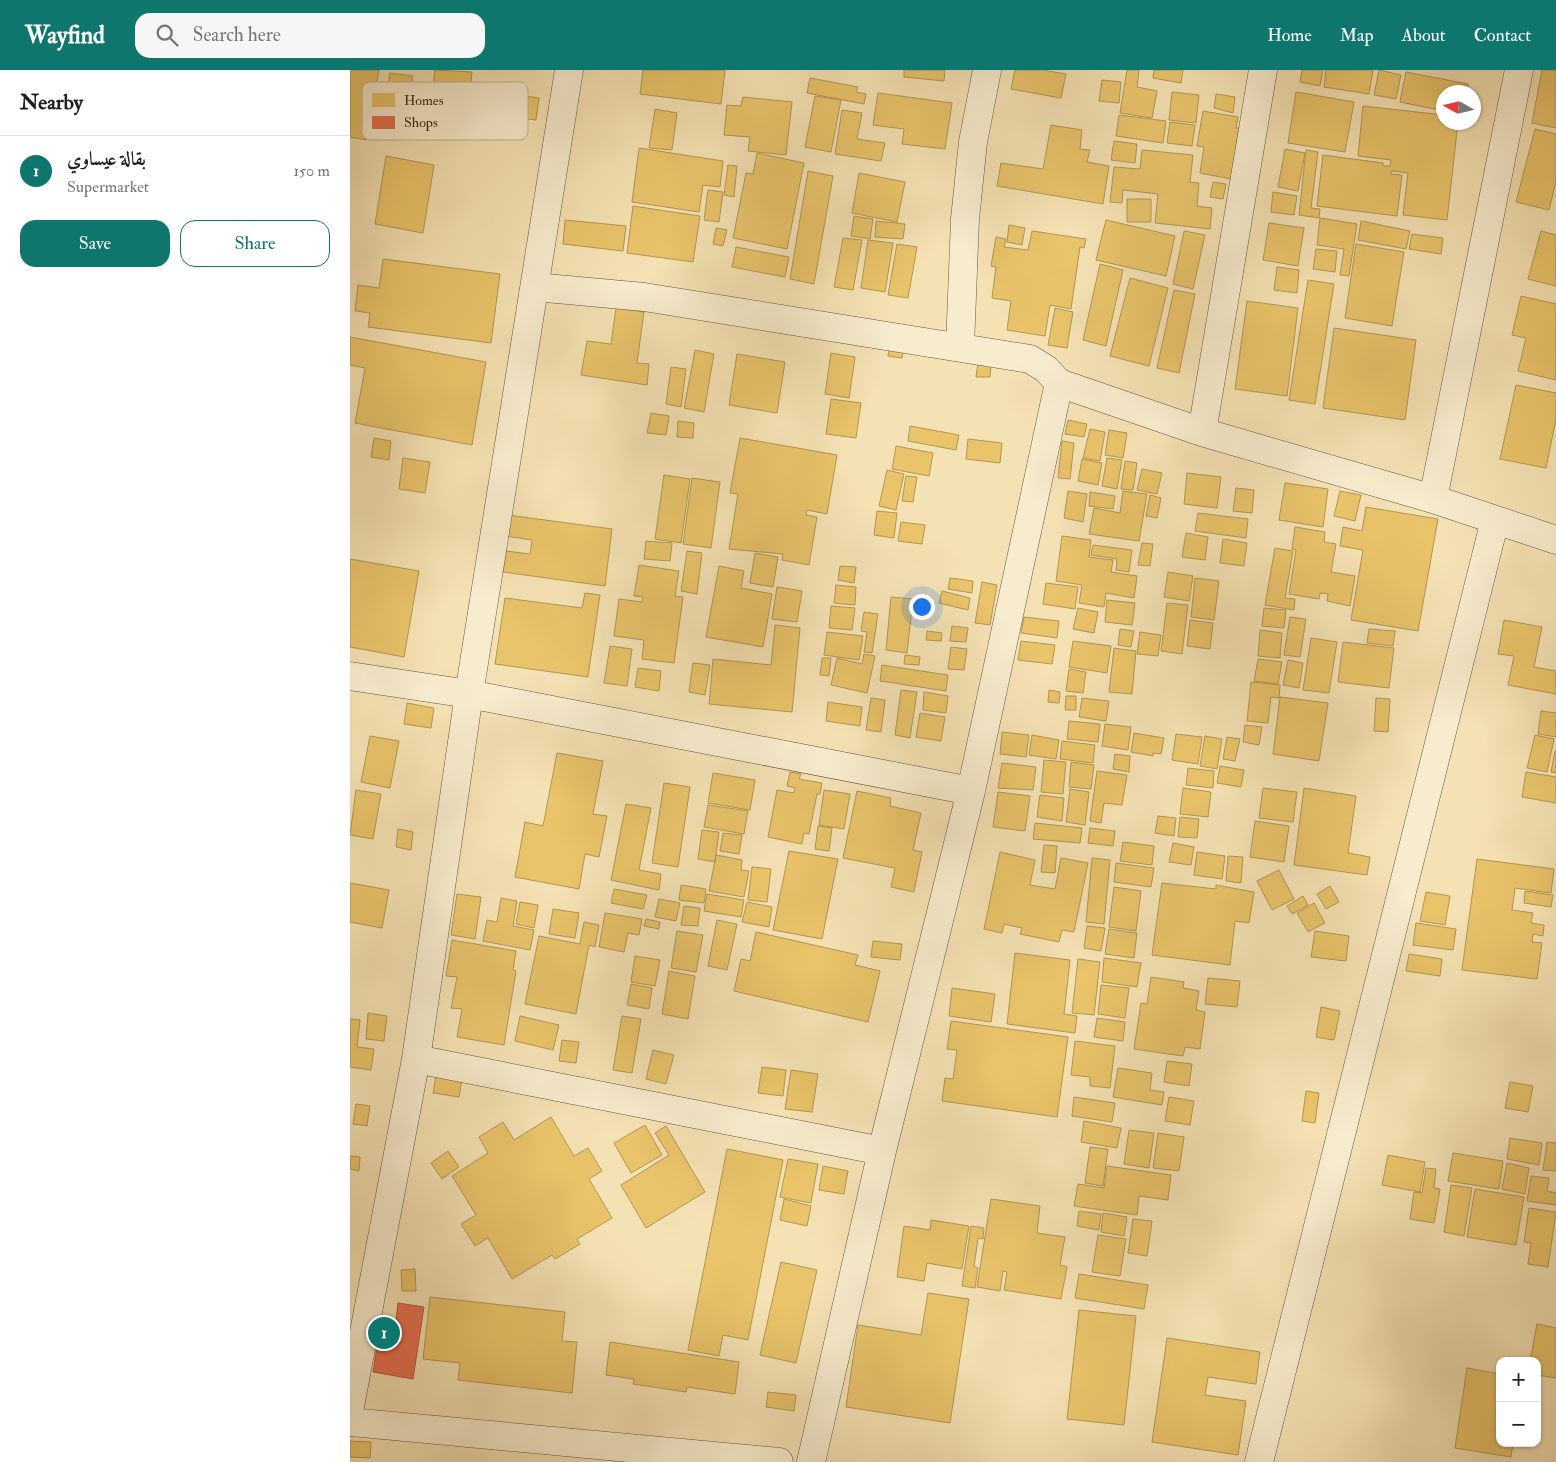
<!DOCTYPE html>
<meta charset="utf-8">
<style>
body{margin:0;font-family:"IM FELL Double Pica",Amiri,serif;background:#f6f6f6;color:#202124}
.controls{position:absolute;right:15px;bottom:15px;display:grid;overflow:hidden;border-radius:10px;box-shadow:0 1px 4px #0004}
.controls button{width:45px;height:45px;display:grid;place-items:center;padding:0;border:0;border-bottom:1px solid #e0e0e0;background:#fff;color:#202124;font:25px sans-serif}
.compass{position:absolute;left:1086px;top:15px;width:45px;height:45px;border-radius:50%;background:#fff;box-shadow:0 1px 4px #0004;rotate:278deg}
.you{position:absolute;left:571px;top:536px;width:18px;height:18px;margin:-12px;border:4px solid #fff;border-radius:50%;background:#1a73e8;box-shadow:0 0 0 8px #1a73e833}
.badge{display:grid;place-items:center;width:32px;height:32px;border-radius:50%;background:#0f766e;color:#fff;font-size:16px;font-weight:700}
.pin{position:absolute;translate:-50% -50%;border:2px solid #fff;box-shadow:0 1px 5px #0006}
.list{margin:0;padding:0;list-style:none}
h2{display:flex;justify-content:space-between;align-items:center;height:65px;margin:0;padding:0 20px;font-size:21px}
h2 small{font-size:16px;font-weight:400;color:#757577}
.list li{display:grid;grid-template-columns:32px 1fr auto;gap:15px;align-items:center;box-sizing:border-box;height:70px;padding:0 20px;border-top:1px solid #e0e0e0}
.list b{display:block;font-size:19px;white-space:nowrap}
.list p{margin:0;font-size:16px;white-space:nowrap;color:#757577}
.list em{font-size:16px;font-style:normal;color:#757577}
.actions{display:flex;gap:10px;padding:15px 20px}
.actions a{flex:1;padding:11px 0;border:1px solid #0f766e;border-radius:15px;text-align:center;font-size:18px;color:#0f766e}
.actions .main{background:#0f766e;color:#fff}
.icon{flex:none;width:28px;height:28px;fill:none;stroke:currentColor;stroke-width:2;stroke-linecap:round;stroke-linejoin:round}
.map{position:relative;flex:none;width:1206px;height:1392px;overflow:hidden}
header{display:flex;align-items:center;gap:30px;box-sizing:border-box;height:70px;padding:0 25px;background:#0f766e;color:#fff}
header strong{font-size:24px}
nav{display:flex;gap:28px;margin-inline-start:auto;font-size:18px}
.search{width:350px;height:45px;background:#f6f6f6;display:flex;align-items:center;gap:12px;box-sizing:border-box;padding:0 18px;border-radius:15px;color:#757577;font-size:19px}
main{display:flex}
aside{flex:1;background:#fff}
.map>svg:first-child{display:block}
</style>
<header>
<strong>Wayfind</strong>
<div class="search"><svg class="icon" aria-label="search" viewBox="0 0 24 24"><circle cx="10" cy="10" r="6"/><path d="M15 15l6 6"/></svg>Search here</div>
<nav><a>Home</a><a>Map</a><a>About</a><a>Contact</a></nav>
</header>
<main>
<aside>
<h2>Nearby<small></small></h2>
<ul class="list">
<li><span class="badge">1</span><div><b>بقالة عيساوي</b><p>Supermarket</p></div><em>150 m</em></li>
</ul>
<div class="actions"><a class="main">Save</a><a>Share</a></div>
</aside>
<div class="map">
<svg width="1206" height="1392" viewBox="0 0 1206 1392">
<rect width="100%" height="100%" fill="#f5e2b4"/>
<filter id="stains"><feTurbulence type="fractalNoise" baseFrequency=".004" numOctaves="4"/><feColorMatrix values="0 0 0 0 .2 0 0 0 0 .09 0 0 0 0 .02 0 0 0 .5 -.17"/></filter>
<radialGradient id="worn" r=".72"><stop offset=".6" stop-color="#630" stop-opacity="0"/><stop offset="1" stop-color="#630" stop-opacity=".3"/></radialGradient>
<path fill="#e9c46a" stroke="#b39653" d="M0 0H29L17 70 0 67Z
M85 0 122 2 119 30 82 26Z
M293 0H375L371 34 290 24Z
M554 0H595L594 11 554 7Z
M665 0H693L716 4 711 28 661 19Z
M777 0H789L787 17 807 21 802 48 770 43Z
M804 0H833L831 13 803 8Z
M952 0H973L970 16 950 12Z
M976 0H1023L1019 24 974 17Z
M1029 0 1051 5 1046 29 1024 25Z
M1192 0H1206V58L1182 53Z
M1056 2 1118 14 1116 22H1094V41L1050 32Z
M40 3 63 6 60 27 37 24Z
M460 8 508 17 506 22 516 24 514 34 457 23Z
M752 10 771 12 769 33 749 31Z
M822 22 849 25 846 53 819 50Z
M946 22 1004 32 995 82 938 73Z
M528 23 602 33 595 79 552 74 554 59 523 55Z
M161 24 189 28 186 50 157 46Z
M866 24 885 27 883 43 864 38Z
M465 26 491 30 481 82 455 77Z
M393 27 442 32 436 85 398 81 400 67 374 65 377 35 391 36Z
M1013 36 1094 45V52H1108L1097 150 1053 145 1058 103 1051 102 1041 101V104L1052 105 1047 146 967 136 973 85 1033 93V96H1040L1041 90 1008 86Z
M305 39 327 43 322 80 299 78Z
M492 40 512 43 507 69 535 73 531 91 485 84Z
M853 41 888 47 886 58H889L881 109 850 103 854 77 847 76Z
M769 45 816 51 813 73 766 66Z
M820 52 845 55 842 76 817 73Z
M701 55 732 60 730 79 740 80 737 92 759 96 753 134 647 116 651 93 693 99Z
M1185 59 1206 64V111L1199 140 1166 132Z
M764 71 787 74 785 93 761 90Z
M289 78 373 91 370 117 353 115 349 142 282 132Z
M935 79 955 83 948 121 928 117Z
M792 80 843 85 840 112 849 113 847 136 862 138 860 159 805 153 808 124 773 120 772 133 760 132 764 97 790 99Z
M956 80 968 82 961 138 970 139 969 148 949 145Z
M407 83 454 93 437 179 383 168 396 103 403 104Z
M36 86 84 95 73 163 25 154Z
M378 95 387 96 384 127 374 125Z
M458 101 483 106 464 214 440 209Z
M509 103 555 112 547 152 502 143Z
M863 112 876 114 873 129 860 127Z
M358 120 373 122 369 152 354 150Z
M923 122 947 126 944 145 921 142Z
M777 129H801V152H777Z
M283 136 350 146 343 192 277 183Z
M504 146 523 149 520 169 501 166Z
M970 148 1007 154 999 206 990 205 994 179 967 175Z
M215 150 276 156 273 181 213 174Z
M756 150 825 166 816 206 746 190Z
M526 151 555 154 553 169 525 167Z
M1011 151 1060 161 1056 179 1008 170Z
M919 153 954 158 948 196 913 190Z
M659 155 675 158 672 175 657 172Z
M366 158 377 160 373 176 363 174Z
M682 161 736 169 734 178 730 177 721 239 700 235 695 266 657 260 661 231 642 228 646 197 641 196 646 167 656 169 654 177 678 180Z
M834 161 855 165 843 219 823 214Z
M1191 161 1206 165V216L1178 209Z
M1062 164 1093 168 1091 184 1059 179Z
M493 168 512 170 503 220 484 217Z
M518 170 543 173 535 222 511 218Z
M547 174 567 177 558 228 538 225Z
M1006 174 1054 182 1042 256 995 248Z
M386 177 439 187 435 207 382 197Z
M966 179 987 181 985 202 963 199Z
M33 189 150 204 141 273 18 257 20 243 5 241 8 215 29 218Z
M750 194 773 200 756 276 733 270Z
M927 197 949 200 947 223 924 220Z
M780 208 818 218 799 296 760 286Z
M958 210 984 214 965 334 939 330Z
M824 220 845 224 829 303 807 298Z
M1171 226 1206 234V310L1168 301 1176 268 1162 265Z
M897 231 948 238 937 326 885 319Z
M266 238 294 242 287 293 299 294 297 315 231 305 237 271 261 274Z
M705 238 723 242 717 278 698 275Z
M984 258 1066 270 1055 350 973 338Z
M0 267 136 292 122 375 5 353 15 298 0 295Z
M540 271 554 273 552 288 538 286Z
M345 280 364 284 354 342 334 338Z
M481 283 505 287 499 328 475 324Z
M387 284 435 292 427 343 379 335Z
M628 293 641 294 640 307H626Z
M321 297 336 299 331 337 316 334Z
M1166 315 1206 323V349L1196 398 1150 389Z
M481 329 511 333 506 368 476 364Z
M301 343 319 346 316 365 297 363Z
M718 350 737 354 734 367 715 364Z
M328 351 344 353 343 368 327 367Z
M560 356 609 365 606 380 558 371Z
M740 359 755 362 750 391 733 388Z
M759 360 777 363 773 388 755 385Z
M24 368 41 371 39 390 21 387Z
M390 368 487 385 477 444 457 440 456 445 467 447 459 495 432 490 433 484 379 479 388 424 380 423Z
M618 369 652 373 650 393 616 389Z
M712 371 724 373 720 409 708 408Z
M546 376 583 383 579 406 542 399Z
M53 388 80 392 75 423 49 419Z
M757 388 772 390 767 419 752 416Z
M732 389 752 393 748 415 728 411Z
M775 391 787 393 783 420 771 419Z
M792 399 812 403 807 424 787 420Z
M537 400 554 404 546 440 529 436Z
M837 403 871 407 867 438 834 434Z
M314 405 340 409 331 473 305 469Z
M556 406 567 407 563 432 552 431Z
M342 408 370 412 361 478 333 474Z
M935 413 978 419 973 457 929 450Z
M886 418 904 420 902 443 883 441Z
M718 421 737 424 733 452 714 448Z
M773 421 797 424 789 471 739 464 744 438 770 443Z
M990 421 1011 425 1005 451 984 446Z
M740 422 765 426 763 439 739 436Z
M800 425 811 428 807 448 796 446Z
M1016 437 1088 449 1068 561 1001 550 1013 480 990 476 993 457 1012 461Z
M527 441 547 443 544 468 524 465Z
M848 443 898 449 896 468 845 461Z
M158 445 262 459 255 516 153 502 156 481 180 484 182 470 155 466Z
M551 452 575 455 572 474 548 471Z
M945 457 975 462 974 472 986 474 981 502 1005 506 1000 536 977 531 978 524 970 523 969 529 939 524 946 480 942 479Z
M836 463 858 467 855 490 832 487Z
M712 466 741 470 739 487 763 490 761 502 787 506 784 528 756 523 754 537 729 533 732 515 706 511Z
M873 469 897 473 894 496 870 493Z
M296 471 322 473 320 491 294 489Z
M792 473 803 474 800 496 788 495Z
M743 475 782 480 779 502 766 500 767 489 741 485Z
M925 478 943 481 935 528 945 529 944 540 915 535Z
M337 481 352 483 347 524 331 521Z
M405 483 428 487 423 517 400 513Z
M0 489 69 501 54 587 0 577Z
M289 495 329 501 325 526 333 527 324 593 292 589 294 570 264 566 269 529 292 532 293 527 284 526Z
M369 496 394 501 391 518 422 524 413 577 356 567Z
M490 496 506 497 504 513 488 510Z
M818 502 843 506 839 531 814 527Z
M600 508 623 511 622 523 598 519Z
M845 508 869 511 864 550 841 547Z
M632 512 647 515 640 555 625 553Z
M696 513 728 517 725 539 693 534Z
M486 515 506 517 505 535 484 533Z
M427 517 452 521 447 552 422 549Z
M592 521 620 528 618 540 589 533Z
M235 523 250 525 238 607 145 594 155 528 232 538Z
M541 527 563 529 557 583 536 580Z
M757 530 785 533 782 555 755 552Z
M817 533 838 535 832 584 811 581Z
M481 536 505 538 502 560 479 558Z
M728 538 748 542 744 563 723 559Z
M914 538 936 540 934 558 912 556Z
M514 542 528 544 522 583 514 582 517 562 511 561Z
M674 547 709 551 707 568 671 563Z
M940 547 956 549 950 587 934 585Z
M840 550 863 553 860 579 837 576Z
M1154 550 1192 557 1184 597 1206 601V624L1158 615 1164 586 1148 584Z
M425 555 450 558 442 642 359 634 363 589 421 595Z
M602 556 618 558 616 572 600 571Z
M770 559 784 561 781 577 768 575Z
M1019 559 1045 561 1043 576 1017 573Z
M910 560 932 563 930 588 908 586Z
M577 561 592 563 591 571 576 570Z
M477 562 513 566 509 590 474 585Z
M790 562 811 565 808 586 787 584Z
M961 568 987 572 979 623 953 620Z
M671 571 705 575 702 594 668 590Z
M723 571 761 576 757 603 719 597Z
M993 572 1044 578 1039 618 988 612Z
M260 576 282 579 277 616 254 613Z
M601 577 617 579 614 600 598 599Z
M764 578 786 581 782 624 759 622Z
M514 584 525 586 517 623 481 615 487 588 512 594Z
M555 585 570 587 569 595 554 594Z
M472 588H481L479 606 470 605Z
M908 589 932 592 928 614 904 611Z
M938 590 953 593 949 618 933 615Z
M343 593 360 595 355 625 339 622Z
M532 595 598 605 596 621 530 611Z
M288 598 311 601 309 621 285 617Z
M719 599 736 602 733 623 716 621Z
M901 612 930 615 929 628 921 627 918 653 897 651Z
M551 620 567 622 560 668 545 665Z
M699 620 710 622 709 633 698 632Z
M574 622 598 626 596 643 573 640Z
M716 626H726V640H715Z
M930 627 978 633 969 691 923 684Z
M521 628 535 630 531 662 516 660Z
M732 628 759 631 756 651 729 647Z
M1026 628 1040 629 1038 662 1024 661Z
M478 632 512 637 510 656 476 651Z
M57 633 84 638 81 658 54 654Z
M1191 641 1206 643V667L1188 664Z
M570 643 595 647 591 671 566 667Z
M719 651 750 654 748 672 717 669Z
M755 654 781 657 778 680 752 676Z
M895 655 912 657 909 675 893 672Z
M652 662 679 665 676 687 650 684Z
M784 663 814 668 811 684 803 683V686L781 682Z
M826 664 852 667 848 694 822 690Z
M682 665 709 670 706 689 679 685Z
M1185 665 1204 669 1197 702 1177 698Z
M20 666 49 671 40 718 11 712Z
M855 666 872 669 867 699 850 696Z
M877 667 890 669 885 691 873 689Z
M712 671 745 675 743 693 710 689Z
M1205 681H1206V703L1201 702Z
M207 683 253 691 243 744 257 746 249 787 235 784 229 819 165 807 175 752 193 756Z
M765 684 780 686 779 702 763 699Z
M694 690 716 692 713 724 691 722Z
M721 692 744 695 741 719 719 717Z
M652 693 686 697 683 720 648 718Z
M870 696 894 700 891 717 867 713Z
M838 698 864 701 863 718 836 715Z
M747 701 777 705 772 735 754 733 751 753 740 751Z
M440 702 451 704 449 709 472 713 470 724H467L459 764 454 763 452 774 418 767 427 720 444 723 445 718 437 716Z
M1176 702 1206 707V733L1172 727Z
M363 703 405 710 400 740 358 733Z
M314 713 340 717 328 797 302 793Z
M833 718 861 722 858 747 830 744Z
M913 718 947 722 943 752 909 748Z
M954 718 1006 726 998 783 1020 787 1017 805 944 795Z
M720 719 739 722 735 755 716 752Z
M6 720 31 724 23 769 0 765Z
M474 720 500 724 494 759 469 755Z
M507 721 541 728 540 736 571 743 563 780 572 782 564 822 541 817 545 798 493 788Z
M648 722 680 726 675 761 643 757Z
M690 725 714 728 712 751 687 747Z
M276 734 301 738 289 800 311 804 309 820 261 810Z
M358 735 398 741 394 764 354 757Z
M808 746 826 748 824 766 805 763Z
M830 747 849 749 847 768 828 767Z
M905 751 939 756 934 792 900 787Z
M685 753 732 758 730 773 683 769Z
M468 756 482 758 479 781 465 779Z
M740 758 765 761 763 776 738 773Z
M48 759 63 762 61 780 46 777Z
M352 760 369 762 365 792 348 789Z
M373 763 392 765 389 784 370 781Z
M773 772 804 776 802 795 770 791Z
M823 773 844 777 841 795 819 792Z
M694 775 707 776 705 803 691 802Z
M439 781 488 789 472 869 423 860Z
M650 782 685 790 680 815 705 819 711 788 738 793 724 862 712 860 709 872 670 864 672 858 654 854 652 863 634 859Z
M847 782 875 786 872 809 844 805Z
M366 785 392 790 391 800 399 801 394 827 359 821Z
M878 786 893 787 891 813 876 811Z
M742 788 760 790 754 854 736 852Z
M1127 789 1204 799 1201 823 1165 818 1162 840 1183 843 1181 853 1194 855 1193 866 1183 864 1182 872 1192 873 1187 909 1112 900Z
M766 793 804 798 801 817 764 812Z
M402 797 421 799 417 832 398 830Z
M929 800 944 829 922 840 907 811Z
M0 813 39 820 32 858 0 852Z
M812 813 866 819V815L904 822 899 853 885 851 880 895 802 885Z
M331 815 356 819 354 833 329 830Z
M980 816 989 832 976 839 967 824Z
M764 817 791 821 786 861 759 857Z
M264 819 297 825 293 839 261 833Z
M1175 821 1203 825 1201 837 1174 833Z
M1076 822 1100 826 1095 855 1070 851Z
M107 824 131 827 125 869 101 865Z
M357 824 394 830 391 847 354 841Z
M953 826 958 835 942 844 937 836Z
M151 828 167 831 163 856 184 860 180 880 133 871 137 850 147 852Z
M309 829 330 833 326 851 305 847Z
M170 832 188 835 184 858 166 854Z
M397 832 422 837 419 857 392 852Z
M964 833 975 853 958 862 947 843Z
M334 836 350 838 348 856 331 855Z
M203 839 229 843 225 868 199 864Z
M255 843 292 849 289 865 278 863 274 882 249 877Z
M296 849 310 852 309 859 294 856Z
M367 850 387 854 377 900 358 896Z
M234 852 249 855 245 877 239 875 226 944 175 934 189 866 230 874Z
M1066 853 1106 859 1103 880 1063 875Z
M737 856 755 858 751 881 734 878Z
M759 859 787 863 784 888 755 884Z
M327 861 353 865 346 902 321 898Z
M965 861 999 866 996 891 961 887Z
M406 862 508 885 505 895 530 901 518 952 384 921 391 889 400 891Z
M102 870 166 881 163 900 166 901 154 975 107 967 112 939 101 938 107 907 96 906Z
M523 871 552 874 550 890 521 887Z
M665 883 720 890 714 944 727 946 725 963 657 954Z
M1059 884 1092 889 1090 906 1056 901Z
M285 886 310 890 305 916 281 912Z
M754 888 791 893 787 917 752 912Z
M728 889 750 892 744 945 722 943Z
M319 901 345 906 338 949 312 944Z
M801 907 834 912 833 918 849 921 846 940 855 942 850 979 835 977 833 986 784 979 791 933 797 934Z
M858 908 890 911 887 937 855 934Z
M281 914 302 918 299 939 277 935Z
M751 915 779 918 775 948 748 944Z
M602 918 645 924 641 952 599 946Z
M971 937 990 941 984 970 966 967Z
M18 943 37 946 34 971 16 969Z
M170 946 209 955 203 980 165 971Z
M272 946 291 949 282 1003 263 1000Z
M747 948 775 952 773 971 744 967Z
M0 949 10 950 7 977 24 979 21 1000 0 997Z
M601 951 718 967 707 1047 592 1031 595 1008 603 1009 607 980 597 979Z
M212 970 229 972 226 993 209 991Z
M725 971 765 976 760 1018 740 1016V1007L721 1005Z
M303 980 324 985 316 1014 296 1009Z
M817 991 842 994 839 1016 814 1012Z
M412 997 436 1000 433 1026 408 1023Z
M768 998 802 1003 800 1020 814 1022 812 1035 763 1027Z
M441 1000 468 1004 462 1042 435 1039Z
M86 1005 112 1009 109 1027 83 1023Z
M1160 1012 1183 1016 1178 1042 1155 1038Z
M956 1021 969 1023 965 1053 952 1051Z
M724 1027 765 1033 762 1052 722 1046Z
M819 1027 844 1031 840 1055 815 1051Z
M6 1034 20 1036 17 1056 3 1054Z
M201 1047 224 1086 238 1078 252 1101 239 1109 262 1148 227 1169 230 1174 205 1189 202 1185 162 1209 138 1168 125 1176 111 1154 126 1145 102 1106 138 1083 129 1067 153 1052 164 1070Z
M734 1051 771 1058 767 1078 731 1072Z
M295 1055 312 1085 281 1103 264 1073Z
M316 1056 355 1122 296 1158 271 1115 319 1085 305 1063Z
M779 1060 804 1063 799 1098 774 1094Z
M808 1063 834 1067 829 1101 803 1098Z
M1160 1068 1192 1073 1189 1095 1157 1089Z
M1197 1072 1206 1073V1101L1193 1100Z
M740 1077 758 1079 753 1116 735 1113Z
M377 1079 433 1090 398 1270 373 1265 369 1286 338 1280Z
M98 1081 109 1097 92 1109 81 1093Z
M1103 1083 1153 1091 1149 1119 1098 1111Z
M1038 1085 1075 1092 1070 1122 1032 1115Z
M0 1086 10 1087 9 1101 0 1099Z
M438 1089 468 1094 461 1133 430 1127Z
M1157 1093 1179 1098 1175 1124 1152 1119Z
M473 1096 498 1101 494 1124 469 1120Z
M757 1096 821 1105 818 1130 789 1126 787 1145 724 1136 728 1114 754 1118Z
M1076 1098 1086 1099 1084 1118 1090 1119 1084 1153 1060 1149 1064 1122 1072 1123Z
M1181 1106 1199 1108 1197 1121 1206 1123V1135L1177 1131Z
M1101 1115 1122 1118 1114 1166 1094 1162Z
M1125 1119 1174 1127 1166 1175 1117 1167Z
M434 1129 461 1136 457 1156 430 1150Z
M641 1129 690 1136 687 1163 715 1167 710 1195 717 1197 711 1229 654 1220 657 1202 653 1201 650 1221 627 1217Z
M1179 1138 1206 1142 1198 1197 1178 1194 1181 1173 1174 1172Z
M729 1141 751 1144 749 1160 727 1156Z
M753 1143 777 1147 774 1166 751 1162Z
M783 1149 802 1151 797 1186 778 1183Z
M581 1150 619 1156 612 1199 577 1193 574 1211 547 1207 554 1156 580 1160Z
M621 1156 634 1158 633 1169 628 1168 624 1197 628 1198 625 1218 612 1216Z
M748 1165 776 1169 770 1206 742 1202Z
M431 1192 467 1200 446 1293 410 1285Z
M65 1199 66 1221H52L51 1200Z
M729 1204 798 1215 794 1239 725 1228Z
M578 1223 619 1229 600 1353 496 1337 508 1255 571 1265Z
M80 1227 215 1242 212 1271 227 1272 222 1323 108 1310 110 1293 73 1289Z
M729 1240 786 1246 774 1355 717 1349Z
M1187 1254 1206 1258V1308L1187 1305V1291H1180Z
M817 1268 910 1282 906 1314 858 1307 855 1325 896 1331 888 1385 802 1372Z
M260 1272 389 1292 385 1324 337 1317 336 1322 283 1314 284 1309 256 1305Z
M1117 1298 1150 1304V1373H1163L1161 1387 1105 1378Z
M418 1322 446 1325 444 1341 416 1337Z
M0 1371 21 1372 20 1388 0 1387Z"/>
<path fill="#e76f51" stroke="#b15a41" d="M48 1233 74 1237 63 1309 23 1302 30 1257 45 1259Z"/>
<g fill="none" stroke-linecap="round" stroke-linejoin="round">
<g stroke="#645743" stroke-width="29">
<path id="minor" d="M185 217 294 227 680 289 696 299 709 313 852 362 1083 429 1206 470
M610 277 615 149 623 72 637 0
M852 362 913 0
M1083 429 1169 0
M0 606 119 624 621 721
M66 989 532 1081
M0 1336 66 989 119 624 219 0
M0 1352 429 1392
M461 1392 532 1081 621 721 709 313
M909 1392 1145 450"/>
</g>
<use href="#minor" stroke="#f8ecce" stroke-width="28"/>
</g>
<rect x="12" y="12" width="166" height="58" rx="8" fill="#f8ecce" stroke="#bdb299" stroke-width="1"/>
<rect x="22" y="23" width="23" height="14" fill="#e9c46a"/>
<rect x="22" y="46" width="23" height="13" fill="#e76f51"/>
<g font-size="14" fill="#34291d">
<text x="54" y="35">Homes</text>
<text x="54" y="57">Shops</text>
</g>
<rect width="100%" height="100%" filter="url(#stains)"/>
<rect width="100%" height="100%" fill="url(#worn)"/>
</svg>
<div class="controls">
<button>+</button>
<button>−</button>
</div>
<svg class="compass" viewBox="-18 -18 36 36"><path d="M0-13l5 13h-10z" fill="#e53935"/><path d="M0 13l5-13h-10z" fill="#757577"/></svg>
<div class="you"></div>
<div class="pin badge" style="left:34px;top:1263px">1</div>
</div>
</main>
